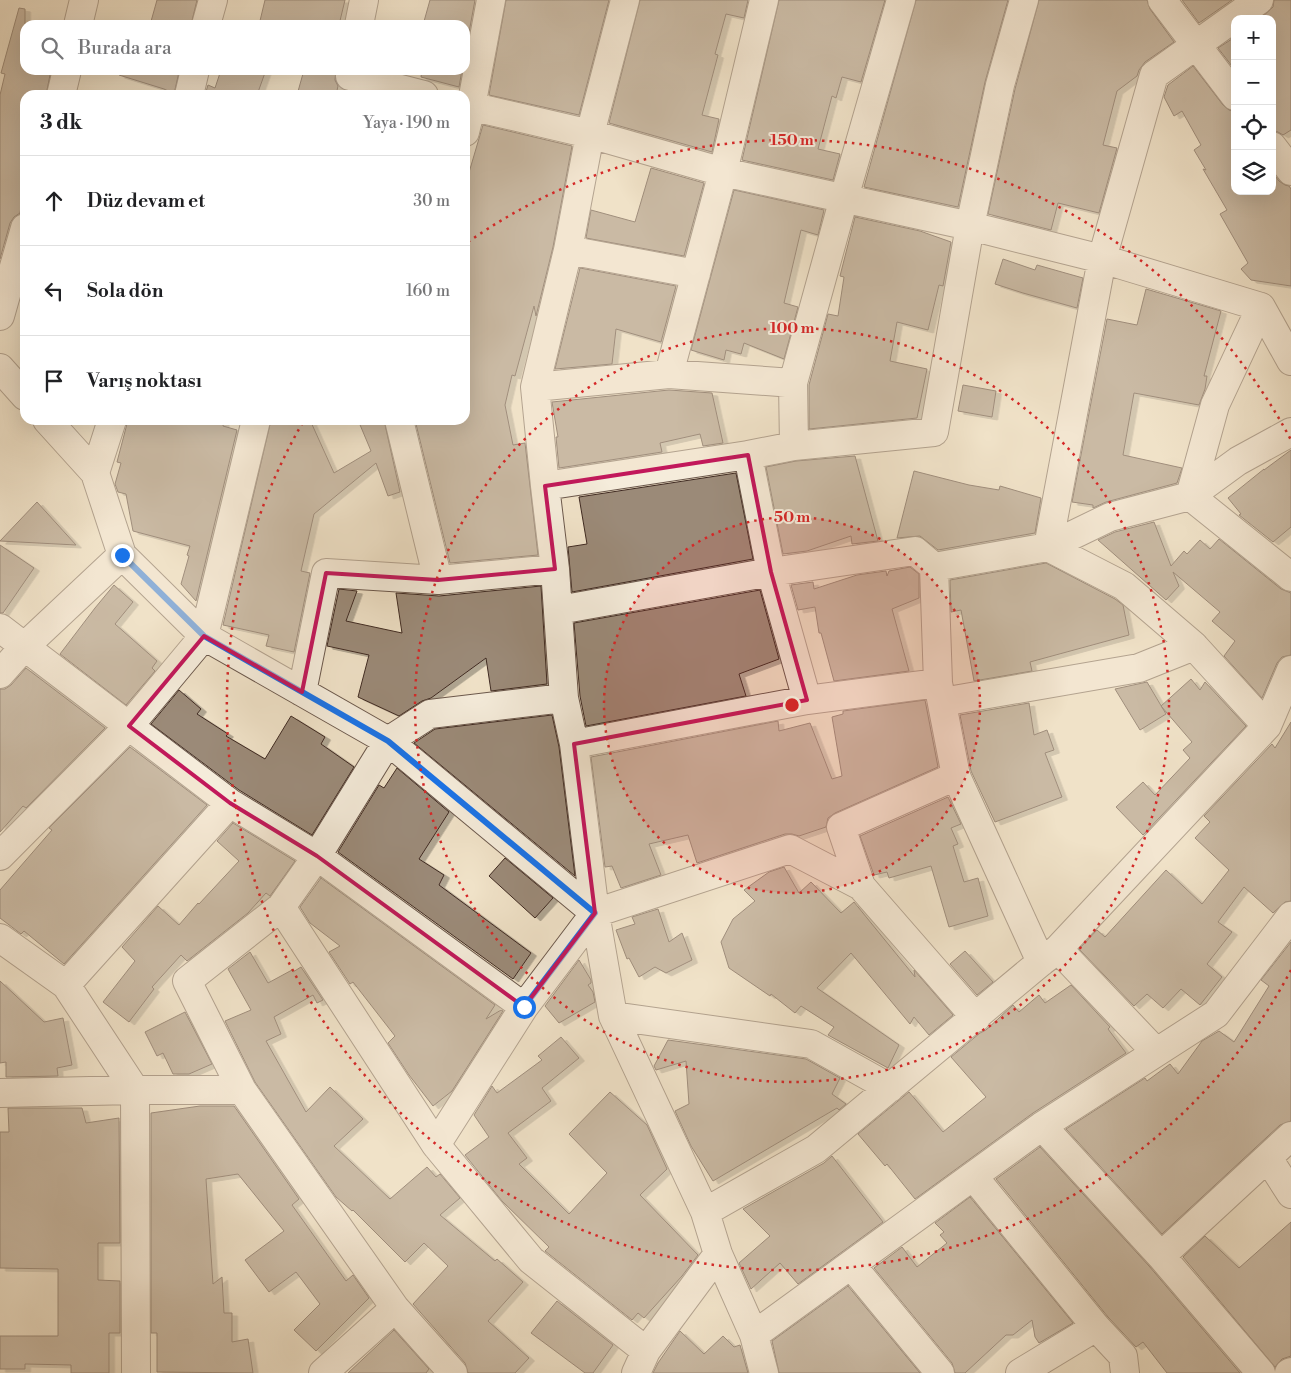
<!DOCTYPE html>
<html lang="tr">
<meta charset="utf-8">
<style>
body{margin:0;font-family:"Libre Bodoni",serif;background:#f6f6f6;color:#202124}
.controls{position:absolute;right:15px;top:15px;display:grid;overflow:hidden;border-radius:10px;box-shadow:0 5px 20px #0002}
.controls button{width:45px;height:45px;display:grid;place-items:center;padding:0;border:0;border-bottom:1px solid #e0e0e0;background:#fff;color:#202124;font:25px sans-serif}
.stop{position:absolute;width:15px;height:15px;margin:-11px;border:4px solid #1a73e8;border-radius:50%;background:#fff}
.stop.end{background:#1a73e8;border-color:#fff;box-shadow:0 1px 5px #0008}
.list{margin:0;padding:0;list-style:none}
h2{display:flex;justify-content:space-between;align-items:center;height:65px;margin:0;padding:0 20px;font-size:21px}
h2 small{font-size:16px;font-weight:400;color:#757577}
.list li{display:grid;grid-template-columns:32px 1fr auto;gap:15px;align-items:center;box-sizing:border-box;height:90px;padding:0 20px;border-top:1px solid #e0e0e0}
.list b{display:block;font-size:19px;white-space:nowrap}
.list em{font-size:16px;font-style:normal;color:#757577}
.icon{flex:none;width:28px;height:28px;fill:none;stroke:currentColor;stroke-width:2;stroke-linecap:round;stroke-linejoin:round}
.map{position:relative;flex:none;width:1291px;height:1373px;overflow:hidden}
.search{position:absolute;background:#fff;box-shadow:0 5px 20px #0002;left:20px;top:20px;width:450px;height:55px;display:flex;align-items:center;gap:12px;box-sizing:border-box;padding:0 18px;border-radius:15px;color:#757577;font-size:19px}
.panel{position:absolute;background:#fff;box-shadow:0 5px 20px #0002;left:20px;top:90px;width:450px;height:335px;border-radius:15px}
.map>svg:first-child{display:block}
</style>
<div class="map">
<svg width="1291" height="1373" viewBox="0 0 1291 1373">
<defs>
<filter id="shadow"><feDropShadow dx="5.5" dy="3" stdDeviation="0" flood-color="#0004"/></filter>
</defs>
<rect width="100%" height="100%" fill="#f0e2c8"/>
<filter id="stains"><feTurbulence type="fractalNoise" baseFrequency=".004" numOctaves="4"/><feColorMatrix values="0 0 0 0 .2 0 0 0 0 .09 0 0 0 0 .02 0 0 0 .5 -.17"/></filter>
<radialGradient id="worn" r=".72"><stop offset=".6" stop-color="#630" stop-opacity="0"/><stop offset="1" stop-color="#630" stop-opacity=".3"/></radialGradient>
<path fill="#9b8a78" stroke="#3f2a22" filter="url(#shadow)" d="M157 0H197L191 25H150Z
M265 0H345L339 25H259Z
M430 0H475L465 54V25H423Z
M506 0H609L579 115 489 95Z
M640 0H748L744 18 726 14 715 54 718 55 702 115 719 119 712 152 609 123Z
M779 0H885L861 82 842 77 836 98 832 96 818 149 840 154 833 180 742 160Z
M916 0H1008L985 82 958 207 864 187Z
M1039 0H1147L1150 9 1174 42 1145 62 1139 70 1137 76 1117 91 1103 145 1117 148 1099 213 1058 203 1051 230 988 214 1015 89Z
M1182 0H1232L1199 23Z
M1274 0H1291V130L1283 135 1278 132 1272 131V19H1260L1273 7Z
M19 8 25 9V70H51L46 95H25V208L21 207 20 213 14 217 10 223 0 259V95L5 74 1 73Z
M1235 37V70L1218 48Z
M1193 66 1223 105 1229 110 1235 111V191H1272V172L1279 181 1285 185 1289 186 1291 189V286L1251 280 1241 269 1248 263 1220 214 1227 210 1203 169 1206 170 1194 150 1201 145 1182 111 1174 116 1164 97 1168 85Z
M120 70H175L179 72 174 94 164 89 119 75Z
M221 70H266L257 95H205L208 85 215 88Z
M304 70H336L335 80 338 86 336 95H297Z
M422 70H462L459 87 421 77Z
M483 125 572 146 553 247 536 316 534 306 515 376 512 375 505 405 513 445 525 443 538 555 450 563 415 420H465V186Z
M651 168 704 183 684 256 586 238 591 210 635 222Z
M734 190 824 210 818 235 801 230 784 303 798 307 784 359 744 343 741 354 726 350 724 360 691 350Z
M855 217 920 231 951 242 943 286 939 285 928 330 897 322 890 361 927 369 917 418 809 429V385L828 314 838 316 844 277 840 276Z
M1003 259 1035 270 1037 265 1083 278 1077 308 1023 293 995 284Z
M580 268 676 286 661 342 616 329 612 364 555 369Z
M1146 289 1221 311 1204 376H1207L1205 389 1199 405 1134 393 1123 455 1182 468 1177 483 1106 502 1093 508V505L1072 502 1107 319 1137 325Z
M963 385 996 391 992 417 958 411Z
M669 390 712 393 723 443 703 446 700 434 660 443 662 452 559 468 556 437H558L552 402Z
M128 420H224L223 426 237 430 196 601 181 584 189 556 187 555 190 546 133 531 126 494 118 492 115 484 121 463 117 462Z
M271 420 295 422 299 420H310L334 473 371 451 358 420H384L400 492 388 496 376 463 314 514 301 571 310 573 294 652 266 646 269 635 223 625Z
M1291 450V527L1273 542 1239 515 1241 514 1228 498 1264 469V470Z
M855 456 878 541 852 544 851 536 807 551 783 554 766 467 796 461Z
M914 471 969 485 999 490 1000 486 1041 498 1035 533 938 550 920 536 897 538Z
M736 473 753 559 572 592 568 547 587 544 579 497Z
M37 502 76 545 0 541Z
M1154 522 1171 566 1184 551 1187 554 1200 540 1210 549 1219 539 1281 589 1291 593V655L1282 657 1277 663 1262 698 1224 656 1235 641 1212 621 1220 612 1173 572 1179 586 1166 600 1098 540 1115 532Z
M0 545 34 568 3 613H0Z
M1046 563 1115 599 1123 605 1129 635 1030 662 1032 671 974 681 961 610 951 612 950 580Z
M910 567 919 574V598L892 609 909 671 834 681 821 633H819L815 607 798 610 791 585 813 582 814 589 857 575 886 571 887 576 889 571Z
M114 585 133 602 115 624 157 661 152 668 155 671 126 705 60 654 95 608Z
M541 586 547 684 491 691 486 658 431 698 422 701 399 716 358 697 369 655 327 646 339 589 357 591 346 621 402 633 396 593 439 596Z
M760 590 779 659 739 674 746 696 586 726 580 696 574 623Z
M26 668 105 728 26 808 23 806 0 832V689H5L11 685Z
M1191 679 1200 690 1205 682 1246 726 1143 835 1116 807 1143 782 1155 795 1190 758 1183 750 1192 742 1161 706Z
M1147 682 1166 714 1140 730 1115 689Z
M179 690 201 709 197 714 228 734 226 736 265 759 291 716 325 737 321 744 354 767 312 835 239 790 151 724Z
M925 700 938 767 835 813 828 818 826 827 799 836 792 834H785L697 863 688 835 649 844 661 875 621 888 612 866 605 867 591 757 778 721 779 731 810 723 832 779 842 776 832 717 843 714V711Z
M1029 703 1034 735 1047 730 1054 750 1045 753 1062 797 995 822 971 771 960 715Z
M552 715 559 747 575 876 414 743 435 729Z
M1291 722V901L1285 902 1273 913 1244 887 1218 922 1232 932 1207 964 1222 977 1200 1005 1181 989 1163 1008 1147 994 1134 1006 1079 949 1097 930 1105 937 1166 870 1202 904 1229 870 1195 838 1210 822 1204 816 1272 744 1275 748Z
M130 747 207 805 64 964 24 931 21 934 0 918V890L52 830 49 828Z
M397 768 449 812 419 859 444 875 439 885 531 953 513 979 338 852 379 785 384 788Z
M948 797 961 824 951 828 958 844 953 846 964 882 978 878 988 916 949 927 931 866 889 878 887 872 874 875 860 836Z
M233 823 295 861 270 896 266 893 248 913 187 961 181 955 152 987 154 989 129 1022 103 1002 135 961 122 947 158 906 179 925 198 903 199 904 239 861 217 841Z
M505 858 553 898 535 918 489 876Z
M784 867 799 893 811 882 841 913 854 902 915 977 914 970 953 1015 929 1035 914 1017 910 1024 851 953 817 988 899 1045 888 1068 828 1035 834 1027 801 1006 795 1013 771 994 770 996 729 968 721 942 733 919 755 901 744 890 769 872Z
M321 878 495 1005 486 1019 501 1010 503 1011 452 1091 433 1106 409 1075 388 1043 395 1036 353 982 350 984 329 952 340 946 310 923 300 907Z
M658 909 669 942 682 933 692 960 666 973 655 967 639 977 629 958 627 959 616 930 635 924 632 917Z
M1291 942V1121L1280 1125 1162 1234 1066 1129 1145 1078 1147 1081 1170 1064 1178 1074 1202 1041 1219 1031 1234 1042 1269 986 1261 980Z
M965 951 993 982 977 995 950 964Z
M250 952 268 983 292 970 293 972 301 967 323 1000 317 1003 313 995 274 1017 281 1034 266 1041 306 1112 330 1087 363 1119 334 1146 390 1199 427 1167 436 1177 440 1174 460 1198 440 1215 495 1261 497 1259 523 1282 488 1321 529 1358 515 1373H468L465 1363 413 1304 448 1266 424 1243 405 1262 353 1210 352 1211 336 1197 255 1082 225 1021 251 1010 228 969Z
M579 960 591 980V983L588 985 593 992 595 1002 559 1023 545 1006Z
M0 981 44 1022 63 1018 72 1065 57 1068 58 1076 6 1077V1062L0 1063Z
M1071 985 1110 1027 1108 1029 1126 1053 1033 1113 915 1199 887 1164 885 1166 858 1134 909 1092 943 1132 986 1097 951 1057 980 1033 986 1030 1013 1005 1019 1012 1039 995 1045 1003Z
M185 1012 212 1064 189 1074H173L163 1053 157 1056 145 1032Z
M561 1037 579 1058 542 1088 551 1101 508 1133 527 1158 519 1164 569 1214 607 1173 569 1134 610 1092 647 1125 667 1169 640 1195 698 1255 682 1276 644 1318 638 1313 632 1320 545 1251 549 1247 502 1201 465 1155 489 1137 474 1115 492 1086 497 1093 542 1060 538 1056Z
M668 1040 806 1059 840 1078 832 1094 846 1104 839 1110 837 1108 713 1181 691 1146 675 1111 689 1104 686 1061 656 1070 654 1066Z
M200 1106H234L299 1199 292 1205 346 1281 353 1275 369 1298 316 1351 294 1330 320 1304 296 1272 269 1292 245 1260 284 1231 238 1174 206 1179 213 1284 222 1277 224 1313H232V1342L248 1339 253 1373 157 1372V1333H151V1113Z
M8 1108H82L86 1123 119 1118 120 1243H98V1280L120 1281V1333H109V1373H71V1365L25 1364V1369H0V1336H58V1269L0 1268V1132H9Z
M1040 1147 1149 1266 1240 1373H1167L1143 1342 1136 1347 1108 1317 996 1179Z
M832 1156 883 1222 798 1284 780 1263 751 1289 739 1263 770 1236 743 1209 824 1163Z
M970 1197 1073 1323 1039 1343 1035 1337 1032 1320 1013 1335H1006L965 1373H955L952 1363 874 1268 902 1247 917 1267 947 1243 940 1235 944 1232 935 1223Z
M1291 1222V1356L1282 1359 1275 1367 1183 1257 1205 1236 1239 1268Z
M848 1286 920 1373H779L772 1341Z
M557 1301 613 1345 593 1373H585L531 1333Z
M394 1330 429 1369 426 1373H348Z
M680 1331 704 1354 723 1336 734 1347 740 1345 748 1373H653L658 1363Z"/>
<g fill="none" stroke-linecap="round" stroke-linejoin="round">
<g stroke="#6b584c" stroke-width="30">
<path id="street" d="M625 0 590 134 568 250 535 387 545 486 555 569 564 698 574 744 595 913 613 1016 705 1212 718 1254 754 1335 764 1373
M1162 0 1235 96
M78 25 84 0
M206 25 213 0
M359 25 364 0
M350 76 424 95
M61 95 67 70
M189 95 195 70
M465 105 590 134 723 172 970 226 1102 259 1261 307 1291 361
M465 132 471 107 491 0
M1272 146 1291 171
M568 250 696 274
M1261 307 1215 405 1190 496 1291 577
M0 316 25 228
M0 368 25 396
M669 374 723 172 764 0
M793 383 794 446
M535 387 669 374 793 383 844 198 901 0
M47 420 95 473 122 555 204 636 388 741 595 913
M399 420 438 580 555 569
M748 455 771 572 807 700
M95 473 112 420
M545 486 748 455 794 446 934 432 970 226 1000 85 1024 0
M934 567 938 683 956 776 1041 962
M559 610 771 572 915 551 934 567 1048 547 1102 259 1154 75 1259 0
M0 628 230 803 317 856 524 1007 595 913 790 849 861 886 976 1018
M1194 646 1124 586 1048 547 1110 517 1190 496 1238 461 1291 432
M0 674 24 647 122 555
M302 692 326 573 438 580
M942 702 1139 668 1194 646 1267 726
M574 744 807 700 938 683
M0 856 129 726 204 636 256 420
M861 886 841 827 956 776
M281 907 436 1145
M0 938 66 985 135 1090 136 1373
M1058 949 1156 1052
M66 985 230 803
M524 1007 436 1145 531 1260 646 1351
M613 1016 811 1044 890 1088
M242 1090 187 981 281 907 317 856 388 741 430 714 564 698
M0 1093 135 1090H242L395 1308 453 1373
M1042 1126 1161 1256 1261 1373
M1268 1158 1291 1194
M973 1176 1096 1327 1123 1356 1125 1373
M705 1212 816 1149 1041 962 1058 949 1267 726 1291 670
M1161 1256 1291 1136
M852 1266 940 1373
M754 1335 1042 1126 1216 1014 1291 916
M323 1373 395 1308
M636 1373 646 1351 718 1254
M1020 1373 1096 1327
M1289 1373 1291 1372"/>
</g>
<use href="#street" stroke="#f5ecdb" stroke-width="28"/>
</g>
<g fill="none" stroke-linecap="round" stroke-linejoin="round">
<path stroke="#1a73e8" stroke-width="6" d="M122 555 204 636 388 741 595 913 524 1007"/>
</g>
<path d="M0 0H1291V1373H0ZM748 455 771 572 807 700 574 744 595 913 524 1007 317 856 230 803 129 726 204 636 302 692 326 573 438 580 555 569 545 486Z" fill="#f0e2c8" fill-opacity=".55" fill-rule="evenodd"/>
<path fill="none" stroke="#c2185b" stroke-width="4" stroke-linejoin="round" d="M748 455 771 572 807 700 574 744 595 913 524 1007 317 856 230 803 129 726 204 636 302 692 326 573 438 580 555 569 545 486Z"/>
<circle cx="792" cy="705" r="188" fill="#d62828" fill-opacity=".12"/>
<g fill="none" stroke="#d62828" stroke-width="2.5" stroke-dasharray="2.5 5">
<circle cx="792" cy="705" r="188"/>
<circle cx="792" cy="705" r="377"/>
<path d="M1291 970A565 565 0 1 1 303 422M468 242A565 565 0 0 1 1291 440"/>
</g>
<circle cx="792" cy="705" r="8" fill="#d62828" stroke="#f5ecdb" stroke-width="2.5"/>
<g font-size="15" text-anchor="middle" font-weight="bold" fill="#d62828" stroke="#f5ecdb" stroke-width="4" stroke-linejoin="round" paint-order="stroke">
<text x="792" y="145">150 m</text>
<text x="792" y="333">100 m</text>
<text x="792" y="522">50 m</text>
</g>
<rect width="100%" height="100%" filter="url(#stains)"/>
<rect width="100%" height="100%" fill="url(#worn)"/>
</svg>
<div class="controls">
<button>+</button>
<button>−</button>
<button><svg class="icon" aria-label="locate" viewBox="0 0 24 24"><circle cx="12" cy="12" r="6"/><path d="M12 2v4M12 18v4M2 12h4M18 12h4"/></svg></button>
<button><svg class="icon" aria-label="layers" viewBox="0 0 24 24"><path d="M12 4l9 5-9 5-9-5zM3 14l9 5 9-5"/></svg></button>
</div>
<div class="stop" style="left:524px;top:1007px"></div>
<div class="stop end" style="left:122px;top:555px"></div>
<div class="search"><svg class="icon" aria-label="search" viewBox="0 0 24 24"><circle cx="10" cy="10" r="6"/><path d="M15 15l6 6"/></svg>Burada ara</div>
<section class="panel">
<h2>3 dk<small>Yaya · 190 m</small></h2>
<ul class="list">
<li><svg class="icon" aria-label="ahead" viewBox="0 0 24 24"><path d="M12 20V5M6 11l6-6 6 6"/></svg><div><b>Düz devam et</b></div><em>30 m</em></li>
<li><svg class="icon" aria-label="left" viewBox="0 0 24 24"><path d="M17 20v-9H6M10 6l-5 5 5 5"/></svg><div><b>Sola dön</b></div><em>160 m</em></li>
<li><svg class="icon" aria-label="arrive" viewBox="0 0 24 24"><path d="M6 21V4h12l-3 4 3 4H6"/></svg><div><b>Varış noktası</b></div></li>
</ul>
</section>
</div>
